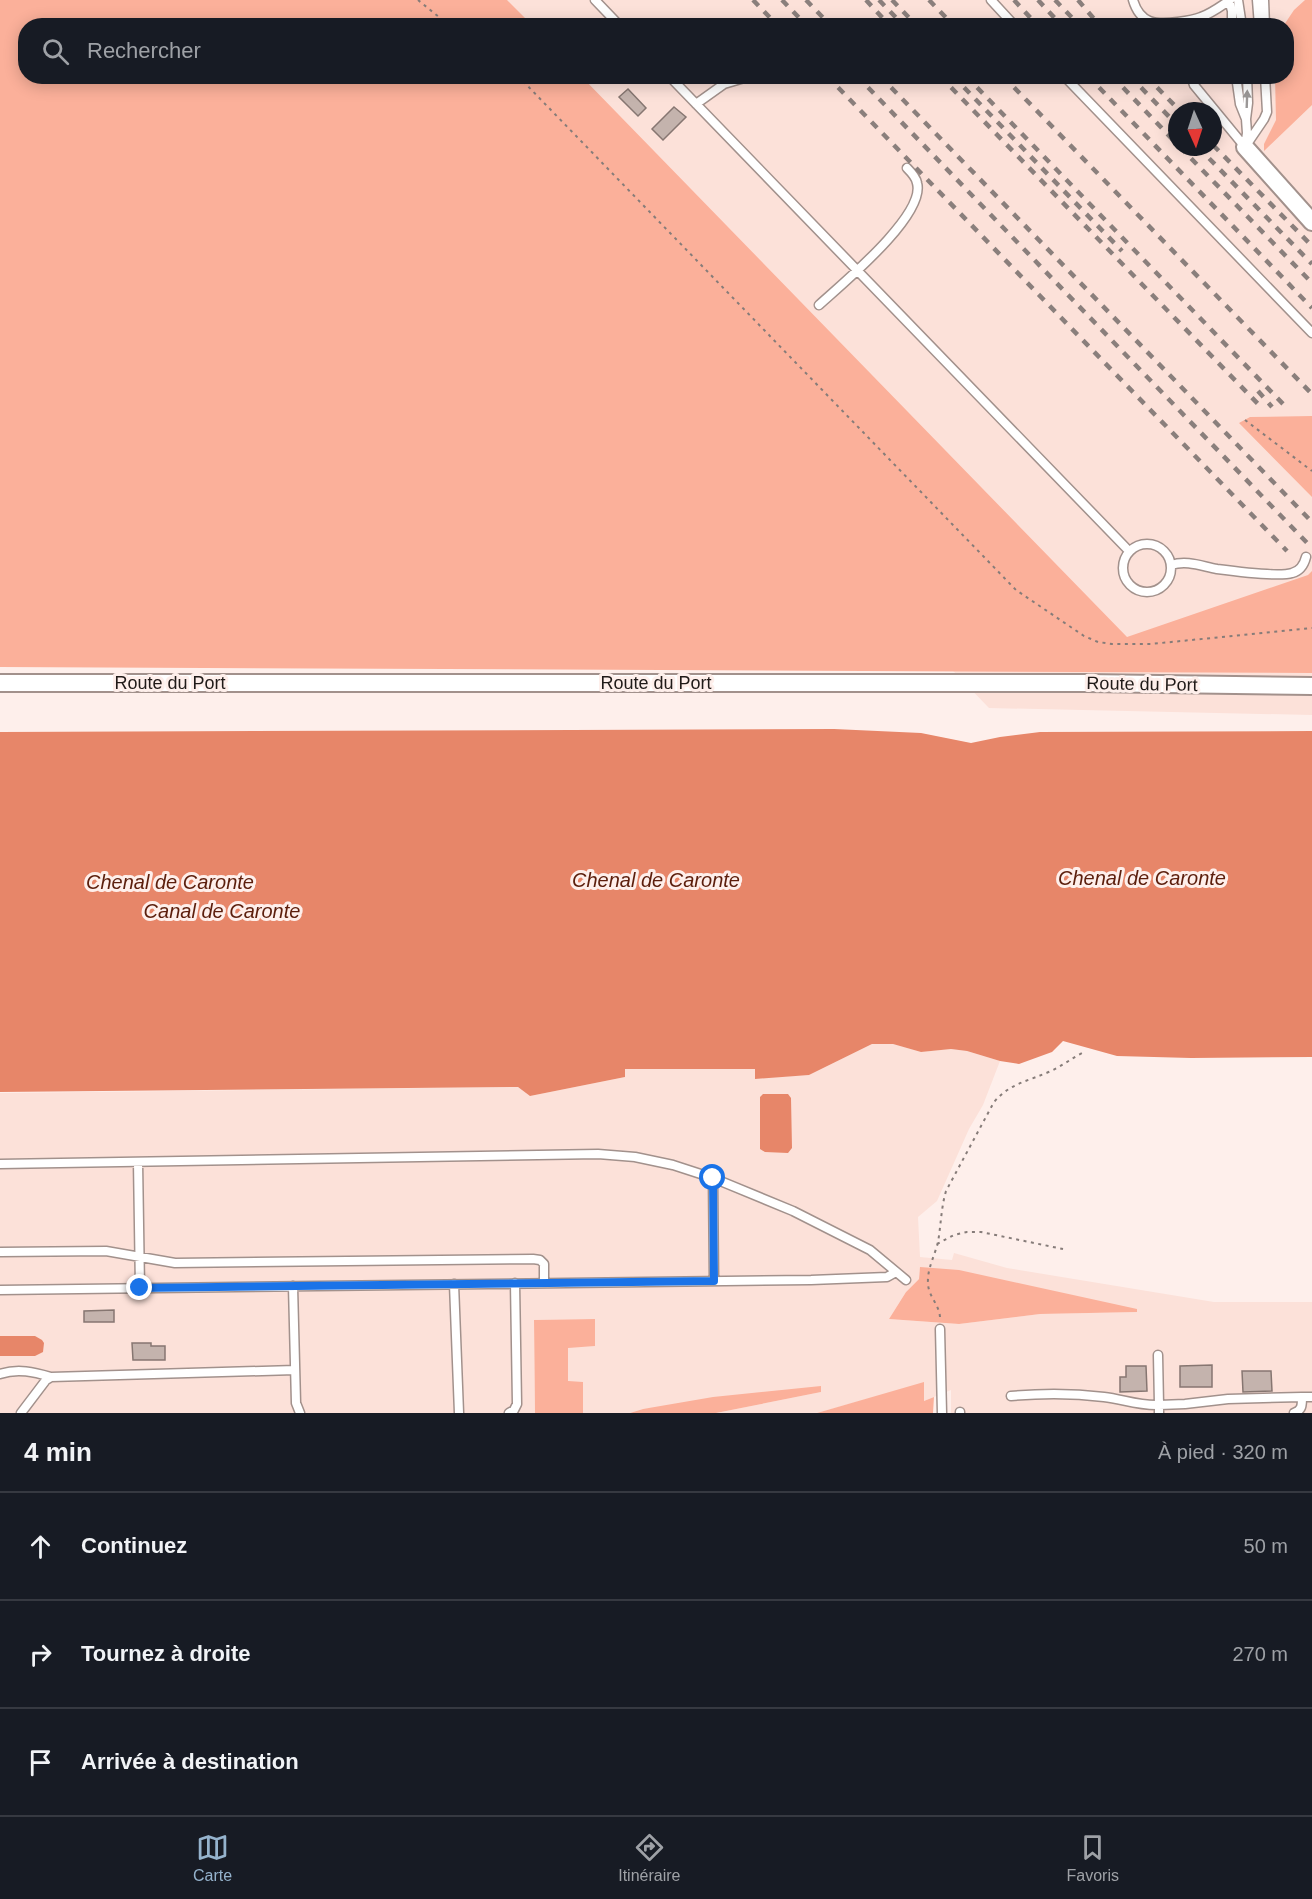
<!DOCTYPE html>
<html lang="fr">
<meta charset="utf-8">
<style>
body{margin:0;font-family:Helvetica,sans-serif;background:#20242c;color:#f1f3f6}
.compass{position:absolute;left:1168px;top:102px;width:54px;height:54px;border-radius:50%;background:#171b24;box-shadow:0 3px 15px #0003;rotate:177deg}
.stop{position:absolute;width:18px;height:18px;margin:-14px;border:4px solid #1a73e8;border-radius:50%;background:#fff}
.stop.end{background:#1a73e8;border-color:#fff;box-shadow:0 2px 6px #0008}
.list{margin:0;padding:0;list-style:none}
h2{display:flex;justify-content:space-between;align-items:center;height:78px;margin:0;padding:0 24px;font-size:26px}
h2 small{font-size:20px;font-weight:400;color:#9ea1a6}
.list li{display:grid;grid-template-columns:39px 1fr auto;gap:18px;align-items:center;box-sizing:border-box;height:108px;padding:0 24px;border-top:2px solid #363941}
.list b{display:block;font-size:22px;white-space:nowrap}
.list em{font-size:20px;font-style:normal;color:#9ea1a6}
.icon{flex:none;width:33px;height:33px;fill:none;stroke:currentColor;stroke-width:2;stroke-linecap:round;stroke-linejoin:round}
.map{position:relative;flex:none;width:1312px;height:1413px;overflow:hidden}
.search{position:absolute;background:#171b24;box-shadow:0 3px 15px #0003;left:18px;right:18px;top:18px;height:66px;display:flex;align-items:center;gap:15px;box-sizing:border-box;padding:0 21px;border-radius:24px;color:#9ea1a6;font-size:22px}
.sheet{height:402px;background:#171b24}
nav{display:flex;justify-content:space-around;align-items:center;box-sizing:border-box;height:84px;border-top:2px solid #363941;background:#171b24;font-size:16px;color:#9ea1a6}
nav a{display:grid;justify-items:center;gap:3px}
nav .on{color:#95b3cd}
.map>svg:first-child{display:block}
</style>
<div class="map">
<svg width="1312" height="1413" viewBox="0 0 1312 1413">
<rect width="100%" height="100%" fill="#feefeb"/>
<path fill="#fce1d9" fill-rule="evenodd" d="M305 0H1312V715L989 708 379 77 1286 76V26H330ZM1177 111H1213V147H1177Z
M872 1044H893L921 1052 951 1049 967 1051 1000 1061 983 1105 969 1129 937 1201 918 1217 920 1257 952 1260 954 1253 1007 1268 1214 1302H1312V1413H951V1390L924 1401V1383L817 1413H716L821 1392 643 1409 630 1413H583V1382H568V1347L595 1346V1319L534 1320 535 1413H0V1093L518 1087 530 1096 625 1077 624 1069H756L755 1078 809 1075ZM920 1268 1136 1312 1040 1314 959 1324 889 1319 906 1292 919 1279Z"/>
<path fill="#fbb09a" d="M0 0H507L532 25 26 26V76L582 77 1127 637 1308 575 1312 571V673L0 667Z
M1305 0H1312V105L1264 151V144L1276 120 1275 77 1286 76V26L1278 25H1284L1294 10Z
M1312 416V497L1239 423 1250 417Z
M920 1267 959 1270 1137 1309V1312L1040 1314 959 1324 889 1319 906 1292 919 1279Z
M595 1319V1346L568 1348V1381L583 1382V1413H535L534 1320Z
M924 1382V1401L934 1397 933 1413H817Z
M821 1386V1392L716 1413H630L643 1409 713 1397Z"/>
<path fill="#e78669" d="M834 729 921 733 971 743 1000 737 1040 732 1312 731V1057L1191 1058 1117 1056 1063 1041 1052 1052 1019 1064 1000 1061 967 1051 951 1049 921 1052 893 1044H872L809 1075 755 1079V1069H625V1077L530 1096 518 1087 0 1092V732Z
M763 1094H788L791 1098 792 1148 788 1153 765 1152 760 1149V1097Z
M0 1336H35L42 1340 44 1343 43 1352 35 1356H0Z"/>
<path fill="#c4b3ad" stroke="#867671" stroke-width="1.5" d="M628 89 646 108 638 116 619 97Z
M674 107 686 117 663 140 652 129Z
M114 1310V1322H84V1311Z
M132 1343H151V1346H165V1360H133Z
M1212 1365V1387H1180V1366Z
M1126 1366H1146L1147 1391 1120 1392V1377H1126Z
M1242 1371H1271L1272 1391 1243 1392Z"/>
<g fill="none" stroke-linecap="round" stroke-linejoin="round">
<g stroke="#a2918c" stroke-width="11">
<path id="lane" d="M595 0 620 26
M991 0 1015 26
M1133 0C1140 24 1156 25 1178 22 1186 21 1194 20 1201 17 1212 13 1221 6 1230 0
M1229 0 1232 11V26
M1238 0 1242 26
M1257 0 1259 26
M1264 0 1265 26
M669 76 1129 551
M1064 76 1312 333
M1191 76 1194 85 1245 147
M1236 76 1240 104 1246 119 1248 103 1247 76
M696 104 724 84 751 76
M1246 119 1247 133 1245 147 1264 119 1267 112 1265 76
M819 305C842 284 926 215 917 183 916 177 911 172 907 168
M1123 568a24 24 0 1 1 48 0a24 24 0 1 1-48 0Z
M1171 565C1187 560 1201 566 1217 569 1232 571 1279 577 1292 573 1300 571 1304 565 1306 557
M138 1162 140 1288
M0 1164 598 1154 635 1157 673 1165 713 1178 793 1211 870 1250 906 1280
M713 1178 714 1281
M0 1252 106 1251 175 1263 533 1259 540 1260 544 1264V1283
M454 1284 459 1413
M293 1286 296 1403 300 1413
M0 1290 811 1280 887 1277 896 1272
M940 1329 942 1413
M0 1374C18 1368 34 1372 51 1377
M1011 1396C1043 1393 1072 1393 1104 1397 1122 1399 1139 1406 1159 1405L1158 1355
M960 1412V1413
M21 1413 46 1380 51 1377 295 1370
M509 1413 514 1410 517 1404 515 1283
M1159 1413V1405L1185 1404 1228 1399 1302 1397
M1294 1413C1302 1410 1302 1406 1302 1397H1312"/>
</g>
<g stroke="#a2918c" stroke-width="20">
<path id="street" d="M1245 147 1312 222
M0 683H1085L1312 686"/>
</g>
<path stroke="#867c79" stroke-width="2" stroke-dasharray="3 4.5" stroke-linecap="butt" d="M418 0 450 26
M518 76 1016 590 1084 636 1098 642 1112 644H1151L1312 628
M1245 420 1312 471
M937 1244 954 1235 967 1232H981L1063 1249
M940 1317C939 1304 928 1296 928 1283 927 1269 935 1255 938 1242 941 1225 941 1208 946 1191L994 1102C1010 1083 1029 1081 1051 1071 1062 1066 1072 1058 1084 1052"/>
<use href="#lane" stroke="#fff" stroke-width="8"/>
<use href="#street" stroke="#fff" stroke-width="16"/>
<path stroke="#8a7f7c" stroke-width="4.5" stroke-dasharray="8 8" stroke-linecap="butt" d="M753 0 778 26
M782 0 807 26
M806 0 831 26
M866 0 890 26
M879 0 904 26
M892 0 917 26
M929 0 954 26
M1014 0 1038 26
M1038 0 1062 26
M1055 0 1080 26
M1078 0 1100 26
M827 76 1287 551
M857 76 1312 548
M880 76 1312 522
M940 76 1262 408
M953 76 1122 251
M966 76 1287 408
M1003 76 1312 394
M1088 76 1312 308
M1112 76 1177 144
M1130 76 1177 125
M1146 76 1180 111
M1213 145 1312 246
M1180 147 1312 283
M1198 147 1312 264
M1258 391 1272 407"/>
</g>
<defs><path id="oneway-solid" d="M-6-.8H1V-3.2L6.5 0L1 3.2V.8H-6Z" transform="scale(1.5)"/></defs>
<use fill="#9b9897" href="#oneway-solid" transform="translate(1247 99) rotate(-88)"/>
<g fill="none" stroke-linecap="round" stroke-linejoin="round">
<path stroke="#1a73e8" stroke-width="8" d="M140 1288 714 1281 713 1178"/>
</g>
<g text-anchor="middle" dominant-baseline="central" stroke-width="6" stroke-linejoin="round" paint-order="stroke">
<g font-size="18" fill="#201a18" stroke="#feefeb">
<text x="170" y="683">Route du Port</text>
<text x="656" y="683">Route du Port</text>
<text transform="translate(1142 684) rotate(1)">Route du Port</text>
</g>
<g font-size="20" font-style="italic" fill="#5c1e0c" stroke="#feefeb">
<text x="1142" y="878">Chenal de Caronte</text>
<text x="656" y="880">Chenal de Caronte</text>
<text x="170" y="882">Chenal de Caronte</text>
<text x="222" y="911">Canal de Caronte</text>
</g>
</g>
</svg>
<svg class="compass" viewBox="-18 -18 36 36"><path d="M0-13l5 13h-10z" fill="#e53935"/><path d="M0 13l5-13h-10z" fill="#9ea1a6"/></svg>
<div class="stop" style="left:713px;top:1178px"></div>
<div class="stop end" style="left:140px;top:1288px"></div>
<div class="search"><svg class="icon" aria-label="search" viewBox="0 0 24 24"><circle cx="10" cy="10" r="6"/><path d="M15 15l6 6"/></svg>Rechercher</div>
</div>
<section class="sheet">
<h2>4 min<small>À pied · 320 m</small></h2>
<ul class="list">
<li><svg class="icon" aria-label="ahead" viewBox="0 0 24 24"><path d="M12 20V5M6 11l6-6 6 6"/></svg><div><b>Continuez</b></div><em>50 m</em></li>
<li><svg class="icon" aria-label="right" viewBox="0 0 24 24"><path d="M7 20v-9h11M14 6l5 5-5 5"/></svg><div><b>Tournez à droite</b></div><em>270 m</em></li>
<li><svg class="icon" aria-label="arrive" viewBox="0 0 24 24"><path d="M6 21V4h12l-3 4 3 4H6"/></svg><div><b>Arrivée à destination</b></div></li>
</ul>
</section>
<nav>
<a class="on"><svg class="icon" aria-label="map" viewBox="0 0 24 24"><path d="M3 6l6-2 6 2 6-2v14l-6 2-6-2-6 2zM9 4v14M15 6v14"/></svg>Carte</a>
<a><svg class="icon" aria-label="directions" viewBox="0 0 24 24"><path d="M12 3l9 9-9 9-9-9zM9 14v-3h6M13 9l2 2-2 2"/></svg>Itinéraire</a>
<a><svg class="icon" aria-label="saved" viewBox="0 0 24 24"><path d="M7 4h10v16l-5-4-5 4z"/></svg>Favoris</a>
</nav>
